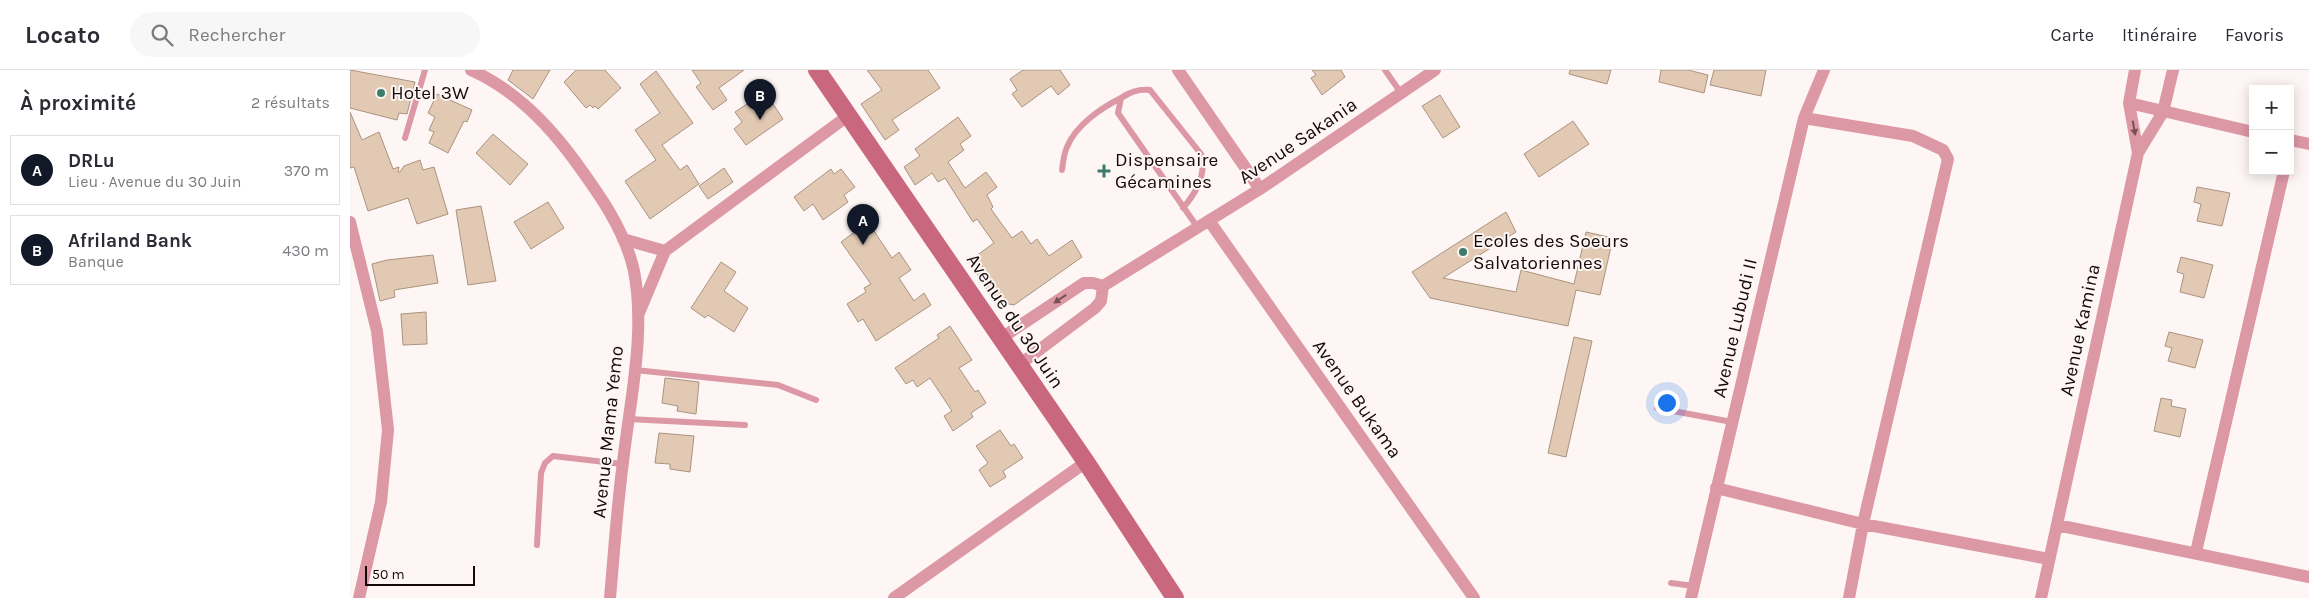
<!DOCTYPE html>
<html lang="fr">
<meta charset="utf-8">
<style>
body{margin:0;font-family:Karla,sans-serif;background:#f7f7f7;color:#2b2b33}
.controls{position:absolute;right:15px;top:15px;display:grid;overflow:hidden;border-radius:0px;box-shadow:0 2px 12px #0003}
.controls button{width:45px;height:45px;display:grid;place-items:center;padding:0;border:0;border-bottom:1px solid #e1e1e2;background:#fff;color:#2b2b33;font:25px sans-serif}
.scale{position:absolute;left:15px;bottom:12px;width:110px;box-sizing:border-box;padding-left:5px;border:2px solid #140907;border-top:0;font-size:14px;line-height:18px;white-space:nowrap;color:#140907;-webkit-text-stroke:4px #fdf6f4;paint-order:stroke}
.you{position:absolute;left:1316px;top:332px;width:18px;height:18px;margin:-12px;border:4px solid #fff;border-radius:50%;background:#1a73e8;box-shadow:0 0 0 8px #1a73e833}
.badge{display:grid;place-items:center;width:32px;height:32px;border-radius:50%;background:#111827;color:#fff;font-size:16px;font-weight:700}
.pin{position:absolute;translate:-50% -41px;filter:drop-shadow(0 1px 2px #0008)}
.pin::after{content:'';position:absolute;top:26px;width:18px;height:15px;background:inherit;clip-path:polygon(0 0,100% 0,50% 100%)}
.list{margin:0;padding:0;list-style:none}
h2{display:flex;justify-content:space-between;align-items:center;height:65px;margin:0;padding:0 20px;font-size:21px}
h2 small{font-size:16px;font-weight:400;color:#7c7c81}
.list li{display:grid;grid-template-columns:32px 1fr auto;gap:15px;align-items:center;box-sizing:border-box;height:70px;margin:0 10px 10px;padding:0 10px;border:1px solid #e1e1e2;border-radius:0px}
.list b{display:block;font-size:19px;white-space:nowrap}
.list p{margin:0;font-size:16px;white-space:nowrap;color:#7c7c81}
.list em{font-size:16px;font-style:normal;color:#7c7c81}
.icon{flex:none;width:28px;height:28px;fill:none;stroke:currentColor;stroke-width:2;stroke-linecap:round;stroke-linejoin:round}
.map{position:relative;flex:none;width:1959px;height:528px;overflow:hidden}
header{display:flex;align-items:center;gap:30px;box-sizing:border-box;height:70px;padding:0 25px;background:#fff;border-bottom:1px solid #e1e1e2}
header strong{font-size:24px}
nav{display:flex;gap:28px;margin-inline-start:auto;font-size:18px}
.search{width:350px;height:45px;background:#f7f7f7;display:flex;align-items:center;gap:12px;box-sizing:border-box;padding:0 18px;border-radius:28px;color:#7c7c81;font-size:19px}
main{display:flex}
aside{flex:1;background:#fff}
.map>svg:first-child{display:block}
</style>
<header>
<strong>Locato</strong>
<div class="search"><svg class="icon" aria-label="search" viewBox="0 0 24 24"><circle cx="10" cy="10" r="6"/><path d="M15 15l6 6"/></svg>Rechercher</div>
<nav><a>Carte</a><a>Itinéraire</a><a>Favoris</a></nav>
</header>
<main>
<aside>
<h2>À proximité<small>2 résultats</small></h2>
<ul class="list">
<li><span class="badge">A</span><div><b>DRLu</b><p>Lieu · Avenue du 30 Juin</p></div><em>370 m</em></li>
<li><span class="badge">B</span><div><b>Afriland Bank</b><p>Banque</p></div><em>430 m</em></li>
</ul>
</aside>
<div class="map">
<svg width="1959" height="528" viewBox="0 0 1959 528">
<rect width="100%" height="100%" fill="#fdf6f4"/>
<path fill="#e2c9b4" stroke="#aa937f" d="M0 0 65 12 57 44 49 43 47 50 0 38Z
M163 0H200L183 29 158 10Z
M226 0H255L271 18 248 39 245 36 243 38 240 35 236 38 214 12Z
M342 0H394L369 18 377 30 363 40 346 17 351 13Z
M517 0H578L590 18 542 50 549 60 535 70 511 34 532 20Z
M673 0H710L720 15 708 25 701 16 672 37 662 24 667 20 660 9Z
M962 0H991L995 7 972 25 961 8 966 5Z
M1220 0H1261L1257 14 1219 4Z
M1311 0H1338L1358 5 1354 23 1309 12Z
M1364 0H1416L1411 26 1360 15Z
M306 1 343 53 312 75 330 100 337 95 349 114 300 149 275 111 306 90 285 60 310 43 290 14Z
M415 22 433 49 396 75 384 59 392 52 385 42Z
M87 24 122 40 117 52 114 51 98 83 79 73 84 62 79 60 85 47 78 43Z
M1090 25 1110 57 1093 68 1072 36Z
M0 42 12 70 29 62 43 99 49 97 48 102H50L54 96 70 90 73 100 84 97 98 144 67 154 58 128 18 141 4 97 0 98Z
M608 47 621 66 610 74 614 80 598 92 615 118 636 102 647 117 637 125 643 137 641 139 662 168 672 161 681 174 687 169 699 186 722 170 732 187 664 235 644 231 619 191 644 173 627 149 623 152 595 108 588 112 582 103 565 115 554 97 570 86 565 79Z
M1223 51 1239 74 1189 107 1174 84Z
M143 64 178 94 160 115 126 83Z
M374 98 383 112 358 129 349 116Z
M481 99 484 104 491 99 505 117 494 125 498 132 473 150 463 134 454 141 444 127Z
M1847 117 1880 123 1872 156 1847 151 1851 134 1844 132Z
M198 132 214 158 181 179 164 152Z
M131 136 146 211 118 215 106 140Z
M1156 142 1166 162 1093 208 1166 222 1171 200 1224 214 1236 162 1263 168 1250 225 1226 220 1218 256 1080 228 1062 202Z
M518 152 542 188 549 182 561 200 549 208 564 231 574 223 581 235 526 271 513 249 508 252 497 234 516 222 514 218 521 214 491 172Z
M83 185 88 213 44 220 45 227 30 231 22 194 37 190Z
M1831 187 1863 195 1854 228 1830 222 1834 204 1827 202Z
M371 192 386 202 374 221 398 238 384 262 358 245 355 248 341 238Z
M76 242 77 274 53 275 51 244Z
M600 256 622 290 609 298 625 322 628 320 636 333 621 343 623 347 603 361 594 346 602 341 580 308 567 317 563 310 556 314 545 298 589 268 587 265Z
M1819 262 1853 270 1845 298 1818 291 1822 278 1815 276Z
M1224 267 1242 271 1216 387 1198 383Z
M315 308 349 312 346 344 327 341 328 336 312 333Z
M1811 328 1822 330 1821 336 1836 339 1830 367 1804 361Z
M650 360 661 376 664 374 673 388 653 401 656 407 640 417 629 400 638 393 626 376Z
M309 363 344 366 340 402 320 399V394L305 393Z"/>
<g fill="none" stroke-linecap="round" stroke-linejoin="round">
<path stroke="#dd98a6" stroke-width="6" d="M1035 0 1051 23
M55 68 75 0
M712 100C713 92 714 83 717 77 726 55 751 38 771 28
M833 138C846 123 857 104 851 84L800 20C789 19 781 21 771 28L768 43 848 158
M285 300 428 315 466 330
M1307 338 1382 352
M278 349 395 355
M187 475 191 403 195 393 203 386 272 394
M1321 513 1344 516"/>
<path stroke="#dd98a6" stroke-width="12" d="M121 0C164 19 198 54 225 91 249 124 275 160 284 201 296 263 280 330 273 392 267 437 264 483 260 528
M828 0 910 119
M1779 33 1903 62
M1454 48 1563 66 1593 80 1598 89 1513 454 1499 528
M1940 70 1959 74
M1788 83 1813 42 1823 0
M0 152 27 261 38 360 31 432 9 528
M860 152 1124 528
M273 169 315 181
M753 216 910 119 1085 0
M289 243 315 181 499 45
M650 269 734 213H743L753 216
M669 295 745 238 751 231 753 216
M1366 418 1513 454 1699 489
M1707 455 1959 507
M1846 482 1934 101
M544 528 736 392
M1341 528 1454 48 1474 0
M1691 528 1788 83 1779 33 1785 0"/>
<path stroke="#c9677e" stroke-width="18" d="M467 0 736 392 825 528"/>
</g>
<defs><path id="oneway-solid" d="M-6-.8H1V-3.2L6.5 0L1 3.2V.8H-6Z" transform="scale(1.25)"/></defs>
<g fill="#785056">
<use href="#oneway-solid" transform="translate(1784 58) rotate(80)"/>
<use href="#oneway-solid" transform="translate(710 229) rotate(146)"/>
</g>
<g fill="#3b7c6c" stroke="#fdf6f4" stroke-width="2">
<circle cx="31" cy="23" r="5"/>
<path d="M751.5 93.5h5v5h5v5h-5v5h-5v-5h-5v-5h5z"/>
<circle cx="1113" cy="182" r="5"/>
</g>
<g text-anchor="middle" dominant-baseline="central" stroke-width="4" stroke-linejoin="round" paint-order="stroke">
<g font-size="19" fill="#140907" stroke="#fdf6f4" text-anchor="start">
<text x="41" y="23">Hotel 3W</text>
<text x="765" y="90">Dispensaire<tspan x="765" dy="22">Gécamines</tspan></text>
<text x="1123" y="171">Ecoles des Soeurs<tspan x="1123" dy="22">Salvatoriennes</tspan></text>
</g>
<g font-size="19" fill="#140907" stroke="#fdf6f4">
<text transform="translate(948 71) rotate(-34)">Avenue Sakania</text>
<text transform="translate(665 251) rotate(56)">Avenue du 30 Juin</text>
<text transform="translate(1385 258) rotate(-77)">Avenue Lubudi II</text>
<text transform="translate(1730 260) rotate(-78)">Avenue Kamina</text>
<text transform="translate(1007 329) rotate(55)">Avenue Bukama</text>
<text transform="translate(258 362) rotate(-84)">Avenue Mama Yemo</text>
</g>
</g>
</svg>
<div class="controls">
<button>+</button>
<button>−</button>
</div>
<div class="scale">50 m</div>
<div class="you"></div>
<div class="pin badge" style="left:513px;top:175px">A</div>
<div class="pin badge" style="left:410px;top:50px">B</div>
</div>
</main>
